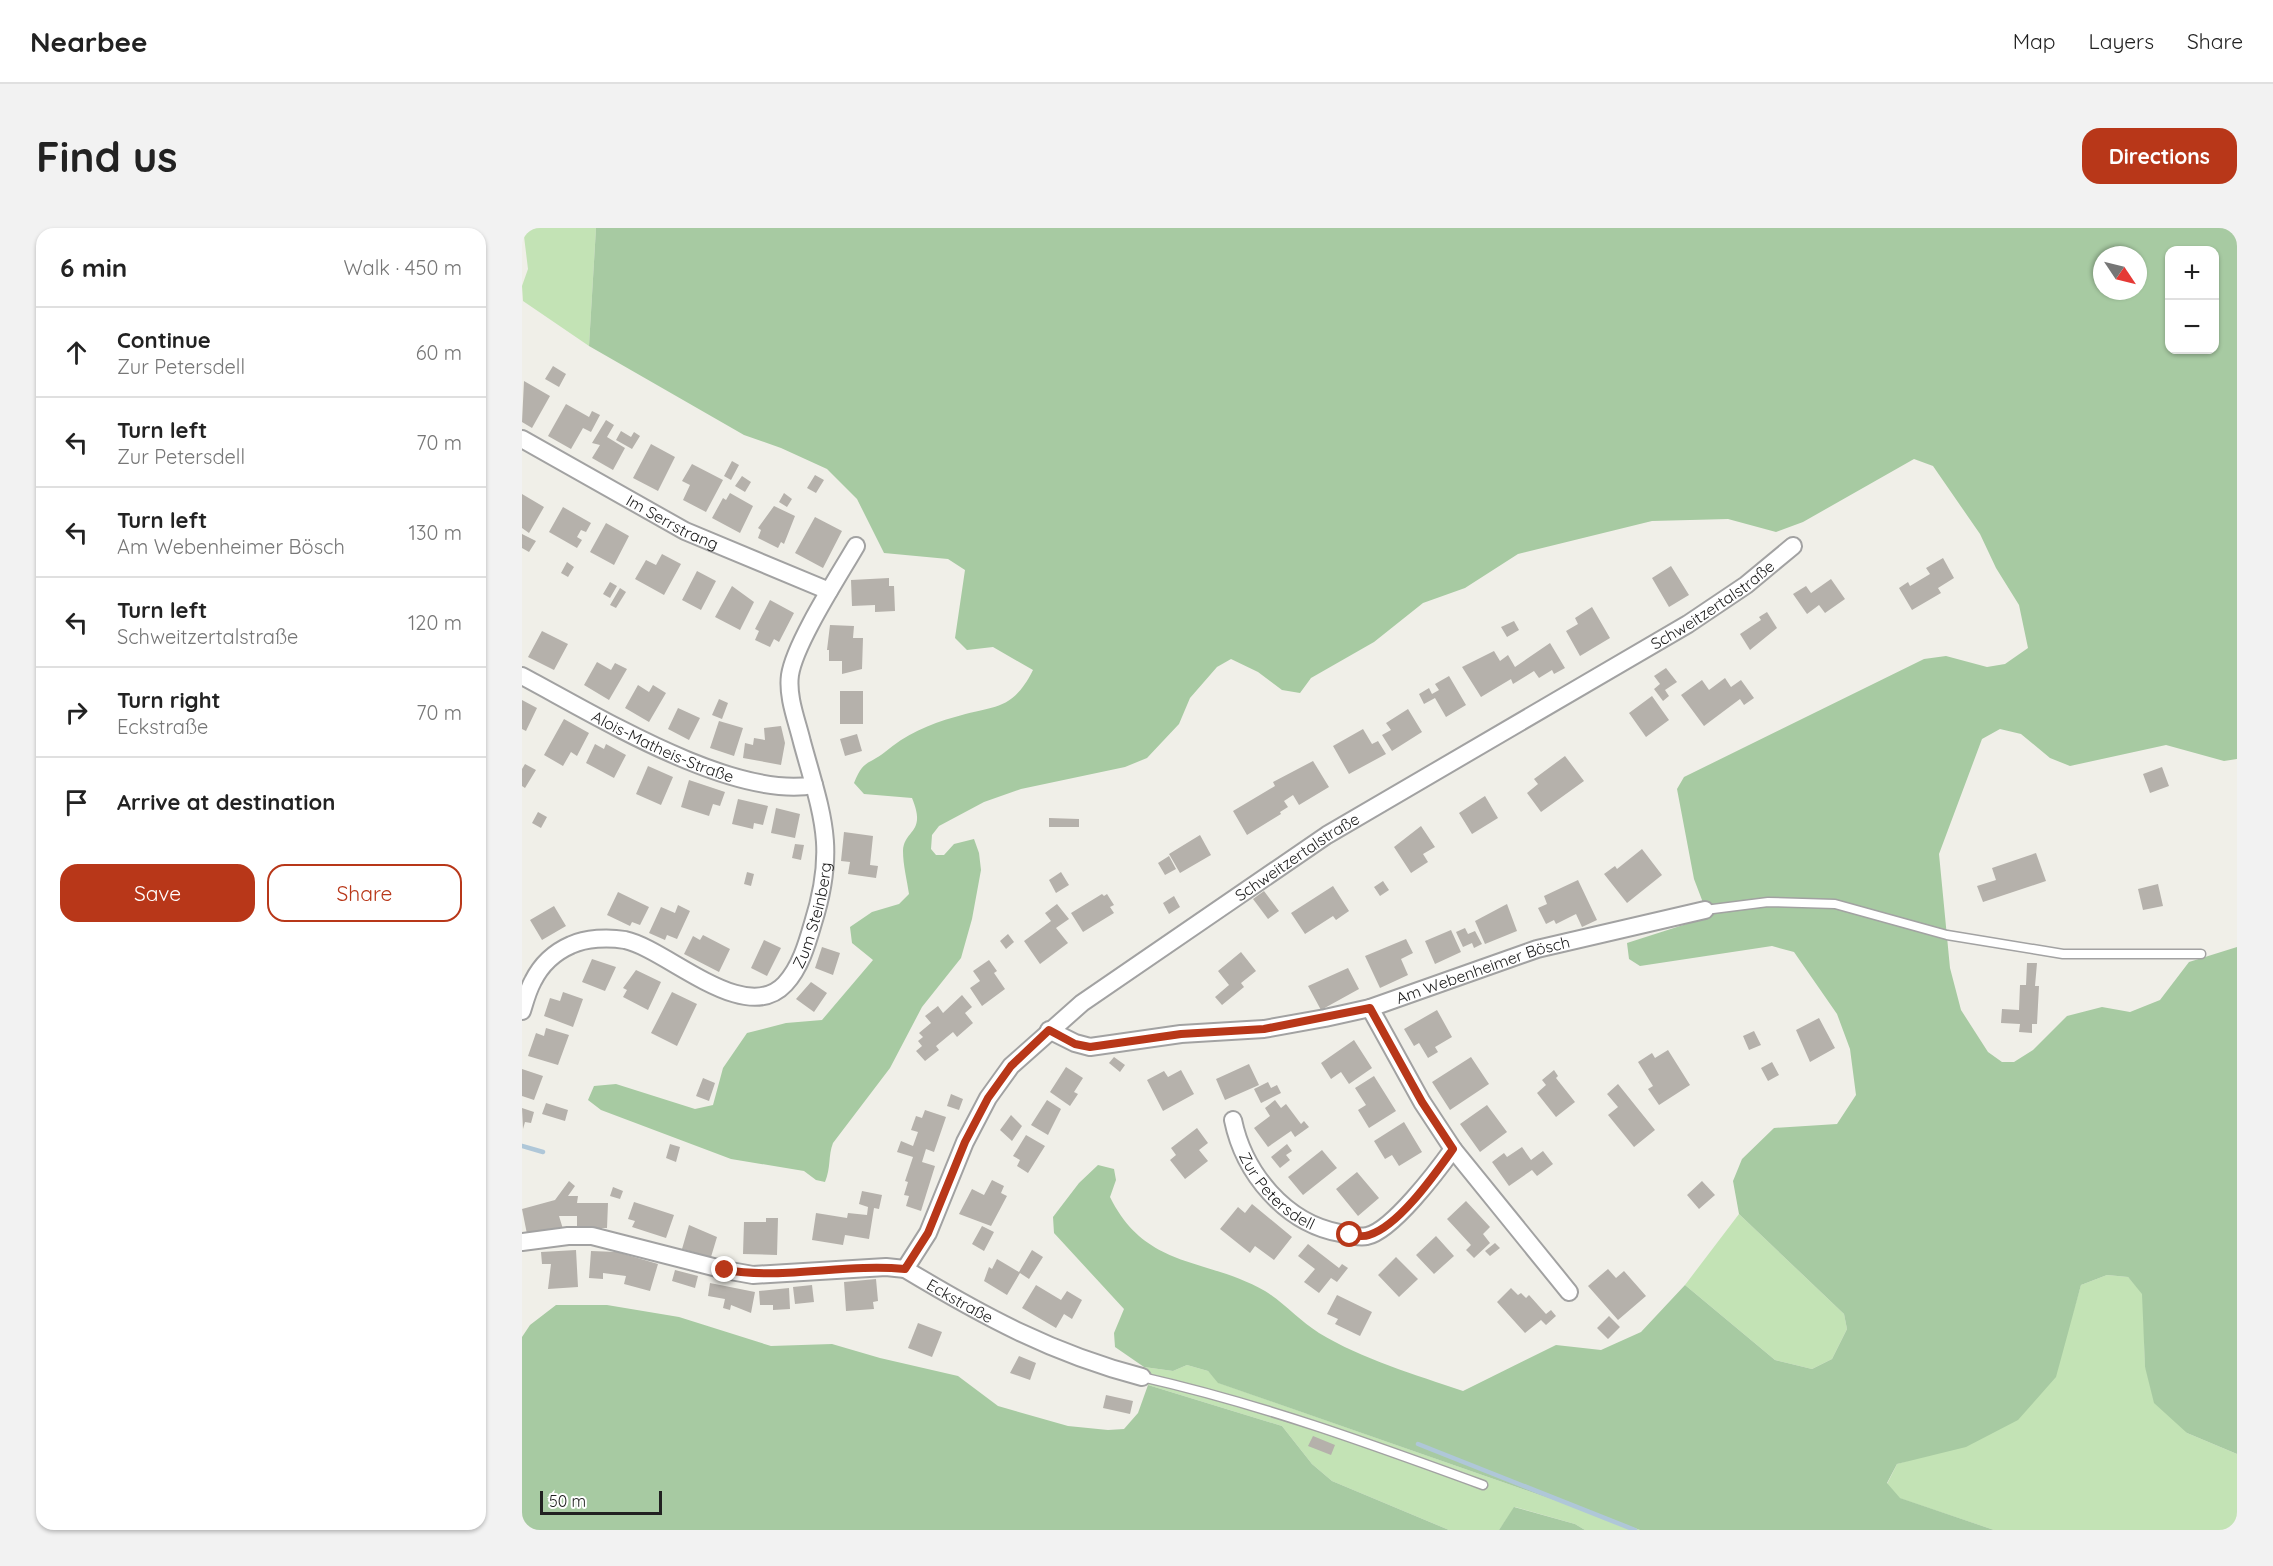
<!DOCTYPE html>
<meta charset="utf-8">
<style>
body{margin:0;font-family:Quicksand,sans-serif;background:#f2f2f2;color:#222}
.controls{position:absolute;right:18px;top:18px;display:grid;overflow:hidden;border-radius:12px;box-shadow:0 2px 4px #0004}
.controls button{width:54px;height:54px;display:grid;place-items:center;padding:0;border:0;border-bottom:2px solid #e0e0e0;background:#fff;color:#222;font:30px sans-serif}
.compass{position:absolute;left:1571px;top:18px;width:54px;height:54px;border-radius:50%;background:#fff;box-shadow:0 2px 4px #0004;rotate:125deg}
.scale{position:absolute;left:18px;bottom:15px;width:122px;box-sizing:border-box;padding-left:6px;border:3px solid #212121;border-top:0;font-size:16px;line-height:21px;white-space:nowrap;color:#212121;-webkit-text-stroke:4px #fff;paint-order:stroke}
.stop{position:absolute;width:18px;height:18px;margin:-14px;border:4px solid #b83719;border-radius:50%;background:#fff}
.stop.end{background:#b83719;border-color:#fff;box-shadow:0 2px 6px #0008}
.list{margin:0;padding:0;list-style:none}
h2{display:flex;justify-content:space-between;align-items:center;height:78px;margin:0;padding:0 24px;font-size:26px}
h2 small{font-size:20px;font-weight:400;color:#767676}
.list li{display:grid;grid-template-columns:39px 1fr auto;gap:18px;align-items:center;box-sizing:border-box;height:90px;padding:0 24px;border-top:2px solid #e0e0e0}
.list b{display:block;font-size:22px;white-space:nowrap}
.list p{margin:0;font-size:20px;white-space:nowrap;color:#767676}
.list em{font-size:20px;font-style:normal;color:#767676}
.actions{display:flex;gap:12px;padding:18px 24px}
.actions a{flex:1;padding:14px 0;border:2px solid #b83719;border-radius:18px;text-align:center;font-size:21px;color:#b83719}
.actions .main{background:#b83719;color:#fff}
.icon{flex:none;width:33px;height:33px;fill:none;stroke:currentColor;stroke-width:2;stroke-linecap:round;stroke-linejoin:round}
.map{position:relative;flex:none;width:1715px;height:1302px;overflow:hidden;border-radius:18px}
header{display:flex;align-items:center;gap:36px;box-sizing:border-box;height:84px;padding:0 30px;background:#fff;border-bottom:2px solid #e0e0e0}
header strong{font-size:28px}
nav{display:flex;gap:33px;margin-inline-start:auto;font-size:21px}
.intro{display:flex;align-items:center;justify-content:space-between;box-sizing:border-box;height:144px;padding:0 36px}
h1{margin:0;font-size:42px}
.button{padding:15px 27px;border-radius:18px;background:#b83719;color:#fff;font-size:21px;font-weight:700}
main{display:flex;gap:36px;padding:0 36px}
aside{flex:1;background:#fff;border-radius:18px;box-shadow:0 2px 4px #0004}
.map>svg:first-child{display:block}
</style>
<header>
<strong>Nearbee</strong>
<nav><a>Map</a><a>Layers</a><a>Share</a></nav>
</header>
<div class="intro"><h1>Find us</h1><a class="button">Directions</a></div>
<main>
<aside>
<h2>6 min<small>Walk · 450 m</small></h2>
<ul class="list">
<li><svg class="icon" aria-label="ahead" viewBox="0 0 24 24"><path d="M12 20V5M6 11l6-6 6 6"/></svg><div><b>Continue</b><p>Zur Petersdell</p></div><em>60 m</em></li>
<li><svg class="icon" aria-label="left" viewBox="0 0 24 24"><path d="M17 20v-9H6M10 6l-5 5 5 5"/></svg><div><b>Turn left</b><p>Zur Petersdell</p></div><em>70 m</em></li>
<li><svg class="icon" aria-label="left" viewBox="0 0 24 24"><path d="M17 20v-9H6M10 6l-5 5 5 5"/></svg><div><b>Turn left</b><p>Am Webenheimer Bösch</p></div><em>130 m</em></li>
<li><svg class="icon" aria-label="left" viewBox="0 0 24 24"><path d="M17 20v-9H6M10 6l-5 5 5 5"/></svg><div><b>Turn left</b><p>Schweitzertalstraße</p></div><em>120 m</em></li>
<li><svg class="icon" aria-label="right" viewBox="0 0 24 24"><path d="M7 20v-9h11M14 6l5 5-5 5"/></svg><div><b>Turn right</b><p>Eckstraße</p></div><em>70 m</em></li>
<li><svg class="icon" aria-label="arrive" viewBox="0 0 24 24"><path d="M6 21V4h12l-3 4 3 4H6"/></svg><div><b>Arrive at destination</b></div></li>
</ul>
<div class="actions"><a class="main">Save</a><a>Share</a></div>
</aside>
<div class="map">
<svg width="1715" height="1302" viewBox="0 0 1715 1302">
<rect width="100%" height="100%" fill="#f0efe8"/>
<path fill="#c3e3b5" d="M1 0H74L67 118 1 73 0 58 6 41Z
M1217 986 1322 1086 1325 1101 1310 1131 1290 1141 1253 1132 1163 1057Z
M1585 1047 1606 1049 1621 1066 1623 1139 1665 1205 1715 1226V1302H1472L1377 1270 1365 1256 1375 1236 1408 1226 1549 1091 1559 1057Z
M665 1137 686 1143 697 1155 1118 1302H1063L1053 1296 993 1279 977 1302H927L810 1253 790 1236 760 1198 626 1157 622 1139 651 1143Z"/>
<path fill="#a7caa2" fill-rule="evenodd" d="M74 0H1715V531L1702 533 1644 517 1548 538 1528 530 1499 506 1478 501 1460 511 1417 626 1428 740 1439 782 1466 824 1480 834H1492L1511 822 1545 788 1580 779 1608 784 1638 772 1667 734 1715 719V1226L1665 1205 1632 1175 1623 1139 1620 1066 1606 1049 1585 1047 1559 1057 1534 1149 1496 1192 1444 1219 1375 1236 1365 1255 1378 1270 1472 1302H1118L696 1155 686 1143 665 1137 651 1143 622 1139 593 1119 592 1105 602 1081 532 1005 531 989 557 955 576 937 592 941 594 952 588 969C624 1042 684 1029 743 1063 762 1075 778 1093 797 1105 840 1131 894 1147 941 1163L1034 1117 1079 1122 1119 1104 1163 1057 1253 1132 1290 1141 1310 1131 1325 1101 1322 1086 1217 986 1211 953 1220 931 1252 900 1315 896 1334 867 1328 821 1315 786 1272 724 1250 718 1118 738 1107 731 1105 715 1180 691V672L1172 651 1155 561 1162 549 1402 431 1424 428 1465 439 1483 436 1506 420 1497 377 1474 340 1458 306 1411 238 1392 231 1281 294 1254 304 1206 291 1130 293 996 326 943 360 901 375 852 414 789 450 778 465 760 462 736 444 709 431 695 439 668 470 657 496 625 530 603 539 499 561 462 574 417 598 410 607 409 621 414 627H422L432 616 452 611 457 625 459 642 450 691 439 730 400 779 368 840 311 915C306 928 309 940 303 954L294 952 282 943 209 931 79 882 66 872 72 858 94 856 173 881 191 877 201 840 225 805 264 795 300 792 351 732 330 715 328 699 350 684 377 676 387 666C385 652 381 637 381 623 382 601 405 606 390 570L342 566 332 555C342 531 345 538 363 524 383 507 407 496 433 489 472 477 490 484 511 442L471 419 445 422 433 410 443 342 426 331 362 325 335 271 305 241 259 220 222 207 67 118ZM1648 22H1692V122H1648ZM1580 27H1616V63H1580Z
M34 1077H85L157 1089 249 1118 310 1116 358 1130 436 1148 476 1178 546 1198 586 1202 602 1201 616 1185 626 1157 760 1198 790 1236 810 1253 927 1302H0V1109L8 1097Z
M992 1279 1053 1296 1063 1302H977Z"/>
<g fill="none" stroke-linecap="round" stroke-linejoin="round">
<path stroke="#afc7d8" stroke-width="4.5" d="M0 918 21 924
M896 1216 1113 1302"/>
</g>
<path fill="#b5b1ab" d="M31 138 44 146 37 159 23 151Z
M2 153 28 168 10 200 0 194Z
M44 176 67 189 70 183 78 187 69 204 61 200 49 221 26 208Z
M84 192 92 197 85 209 103 220 91 242 70 230 78 217 70 215Z
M99 203 109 209 112 204 118 208 110 221 94 212Z
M129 216 153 229 136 263 111 250Z
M210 233 217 237 209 252 202 248Z
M170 236 201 252 184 284 161 272 168 257 160 253Z
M293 247 302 252 294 265 285 260Z
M220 248 229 254 223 264 213 258Z
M208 265 231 278 218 305 190 290 201 270 204 272Z
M262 265 270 271 265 279 257 274Z
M0 266 22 279 7 305 0 300Z
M252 278 273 288 262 316 259 314 256 320 236 310 239 302 236 300Z
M41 279 69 295 64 304 59 302 55 309 60 312 55 320 27 304Z
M293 289 320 303 301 340 273 325Z
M84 295 107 308 92 337 68 324Z
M0 306 14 313 7 324 0 320Z
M140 326 159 336 142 367 113 351 124 332 134 337Z
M1421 330 1432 350 1416 360 1419 365 1390 382 1377 360 1386 354 1388 358 1408 346 1404 340Z
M45 334 52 339 46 349 39 345Z
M1149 338 1167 367 1147 379 1130 350Z
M175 343 194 353 179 382 160 372Z
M367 350V358H372L373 383 353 384V377L330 378 329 352Z
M1309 351 1323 371 1303 385 1297 377 1285 386 1271 366 1284 358 1289 365Z
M88 354 95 358 88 370 81 366Z
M210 358 232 374 218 402 193 389Z
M98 360 104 364 94 380 88 377Z
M248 372 272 385 257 414 252 411 248 419 233 412 237 403 233 401Z
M1070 379 1088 410 1058 428 1044 403 1056 396 1053 390Z
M1245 384 1255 400 1228 422 1218 406 1239 392 1237 389Z
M992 393 997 402 985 409 979 399Z
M308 397 332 398 331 410H341L340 441 320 446V433H307V422H305Z
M20 403 46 416 32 442 6 429Z
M1028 415 1043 440 1032 446 1030 442 1017 450 1012 443 991 456 989 451 959 469 940 439 972 423 978 433 986 427 993 439Z
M75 434 89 442 93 435 105 441 87 472 62 457Z
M1144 440 1155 454 1143 462 1147 468 1141 473 1132 461 1138 456 1132 448Z
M927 448 944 477 924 489 913 470 902 476 897 466 907 460 910 466 917 462 913 456Z
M1203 450 1209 459 1219 452 1232 470 1222 477 1218 471 1182 498 1159 467 1180 452 1187 462Z
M116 457 127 464 131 457 144 465 127 494 103 480Z
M318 463H341V496H318Z
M1130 468 1147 492 1124 509 1107 485Z
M197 471 206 475 200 491 190 487Z
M0 472 15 480 4 503 0 501Z
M156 480 178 490 167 512 146 501Z
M886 481 900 504 870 523 860 507 869 502 864 495Z
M42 491 67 505 55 528 49 524 41 538 22 527Z
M197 493 221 500 212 528 188 520Z
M259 498 263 515 259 537 221 530 223 515 231 517 232 510 243 512 242 500Z
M841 501 850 516 856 513 864 526 827 546 811 518Z
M335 506 340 523 323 528 318 511Z
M73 516 82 521 84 516 104 527 92 550 64 535Z
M1043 528 1062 553 1019 584 1005 565 1016 556 1012 551Z
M791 533 807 559 777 577 771 567 762 573 766 579 758 584 759 586 725 607 711 583 753 558 751 554Z
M3 536 14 542 3 560 0 558V541Z
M126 538 151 549 139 577 114 566Z
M1640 539 1647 558 1628 565 1621 546Z
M167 552 203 564 198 578 191 576 187 588 159 579Z
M963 568 976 590 950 606 937 585Z
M216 571 246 578 241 597 232 595 231 601 210 596Z
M254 580 278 586 273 610 249 605Z
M16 584 25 589 19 600 10 595Z
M527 590 557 591V599H527Z
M899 598 913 619 901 626 906 634 889 645 872 619Z
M322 604 351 608 348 637 356 638 354 650 326 646 328 634 319 633Z
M678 607 689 627 658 645 647 626Z
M273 616 282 617 279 632 270 630Z
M1120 621 1140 647 1105 675 1082 646 1093 638 1095 641Z
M1514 625 1524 653 1461 674 1455 658 1474 652 1470 640Z
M647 628 654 641 643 647 636 635Z
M225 644 232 646 229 658 222 656Z
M539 644 547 657 534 665 527 652Z
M1056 652 1075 692 1060 699 1054 686 1034 696 1032 692 1024 696 1016 680 1025 676 1022 668Z
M861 653 867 662 858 668 852 659Z
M1636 656 1641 678 1621 682 1616 661Z
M811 658 827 683 814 692 811 688 783 706 769 685Z
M742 663 757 683 746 691 731 671Z
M96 664 127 679 118 697 110 694 108 698 85 687Z
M580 666 582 668 585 666 592 677 588 679 592 685 561 704 549 685Z
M652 668 658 679 647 686 641 675Z
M535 676 547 691 534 700 546 715 518 736 502 713 529 693 523 685Z
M985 676 995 703 963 716 953 693Z
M156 677 168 683 155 711 145 707 143 712 127 705 139 679 153 685Z
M32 678 44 698 20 712 8 692Z
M943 700 946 706 953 703 960 716 952 720 950 715 941 719 934 704Z
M929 702 939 724 913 736 903 713Z
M486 706 492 714 484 721 478 713Z
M181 707 208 721 197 744 162 726 171 708 178 712Z
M884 711 891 725 879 731 886 747 858 760 843 728Z
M242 712 259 720 245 748 229 740Z
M300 719 318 725 311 747 293 740Z
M719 724 734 743 719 755 722 759 700 777 693 769 707 757 696 743Z
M70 731 94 739 83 763 60 754Z
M467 732 475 743 472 745 483 761 460 778 448 760 458 753 451 743Z
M1505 735H1515L1513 758H1517L1515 796H1510V805L1497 804 1498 796 1479 795 1480 781 1497 782 1498 757H1504Z
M826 740 837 761 799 782 786 758Z
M114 742 139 754 126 782 101 769 105 762 101 760Z
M289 754 305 765 292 784 274 771Z
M41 764 61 771 51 799 22 788 28 770 38 773Z
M150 764 175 776 155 818 129 805Z
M440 767 450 779 443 785 451 795 435 809 431 804 414 818 417 822 403 833 394 823 400 818 396 813 401 809 397 805 409 795 403 788 416 778 421 785Z
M915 782 930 809 913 819 916 824 906 830 897 815 892 818 882 801Z
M1297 790 1313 820 1288 834 1274 802Z
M24 800 47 807 36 837 6 828 14 805 22 808Z
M1232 803 1239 817 1227 822 1221 808Z
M832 812 850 840 827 856 819 844 809 851 799 835Z
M1146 822 1168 857 1137 877 1126 861 1131 858 1116 834 1130 825 1133 830Z
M592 829 603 837 598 844 587 835Z
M949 829 967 856 928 882 910 854Z
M1250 834 1257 847 1246 853 1239 840Z
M727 836 737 857 703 872 694 851Z
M544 839 561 850 552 864 556 866 548 878 528 864Z
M0 841 21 848 12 872 0 868Z
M659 842 672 866 641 883 625 852 642 843 646 849Z
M1032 842 1036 848 1034 850 1053 874 1034 889 1015 865 1024 857 1020 852Z
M852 848 874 883 847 900 836 882 844 877 833 860Z
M181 850 193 855 187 873 174 868Z
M746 854 749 860 755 857 759 865 739 875 732 861Z
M1096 856 1133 902 1112 919 1086 887 1096 879 1085 866Z
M429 866 441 871 437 882 425 878Z
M525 872 539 881 526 907 509 897Z
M753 872 759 880 764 876 779 896 782 893 787 899 773 909 769 903 746 919 732 900 748 888 743 880Z
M24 875 46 882 43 893 20 886Z
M965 877 985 904 958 924 938 896Z
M0 880 12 884 9 895 3 894 1 901Z
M403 882 424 889 412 924 404 921 400 934 413 938 399 983 384 978 387 968 382 967 386 954 383 953 391 929 375 924 379 913 391 918 396 904 389 902 394 888 400 890Z
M489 887 500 898 490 913 478 902Z
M882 894 900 924 877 938 870 927 863 931 852 913Z
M675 900 686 915 677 922 686 933 663 951 648 932 654 927 649 920Z
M504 907 523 918 506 945 495 938 498 932 491 928Z
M148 916 158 919 154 934 144 930Z
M765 916 770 923 764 927 768 932 758 940 749 929Z
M1000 919 1009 932 1021 923 1031 936 1015 948 1010 942 987 958 970 934 982 925 985 929Z
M800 922 815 940 781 967 766 949Z
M835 944 857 970 836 988 814 961Z
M470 952 482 958 479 965 485 968 469 998 437 986 450 961 462 967Z
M47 953 53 958 46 968H56L55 975H86L85 1000H55V988H37L41 1001 5 1006 0 981 33 972Z
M1180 953 1193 967 1177 981 1165 967Z
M91 959 101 963 98 971 88 968Z
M340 963 360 967 357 981 352 980 347 1011 323 1007 321 1017 290 1012 294 985 325 990 326 985 345 987 346 979 337 976Z
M944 973 968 999 961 1006 968 1015 952 1030 944 1022 949 1017 925 991Z
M112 974 152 987 144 1010 110 999 113 993 106 991Z
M730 976 770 1009 752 1032 733 1018 728 1025 698 1001 716 979 723 985Z
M244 990H256L255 1027 221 1026 222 994H244Z
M167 997 195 1009 189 1029 160 1021Z
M460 998 472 1004 462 1023 450 1016Z
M914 1008 932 1028 912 1046 894 1027Z
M973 1015 978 1020 968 1028 963 1023Z
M786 1016 817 1040 820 1036 826 1040 815 1054 809 1050 797 1065 782 1054 793 1041 776 1028Z
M54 1022 56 1059 26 1061 29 1036H20L19 1024Z
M510 1022 521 1029 507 1051 498 1045 485 1067 462 1053 467 1039 470 1041 475 1031 497 1044Z
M69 1023 95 1024 136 1036 128 1063 102 1056 104 1048 81 1045V1051L67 1050Z
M874 1029 896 1051 877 1069 856 1047Z
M1086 1041 1094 1050 1102 1043 1124 1068 1096 1092 1066 1058Z
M153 1042 176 1048 173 1060 150 1053Z
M354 1051 356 1073 351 1074 352 1081 324 1083 322 1054Z
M188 1055 233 1064 229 1085 209 1077 208 1082 201 1080 203 1071 186 1068Z
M290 1057 292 1074 273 1076 271 1059Z
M514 1057 539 1072 545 1063 560 1072 550 1091 542 1086 534 1100 500 1080Z
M267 1060 268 1081 251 1082V1077H238L237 1063Z
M989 1060 996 1067 999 1065 1004 1070 1007 1067 1024 1086 1029 1082 1034 1088 1024 1097 1019 1092 1003 1105 975 1074Z
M815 1067 850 1084 838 1108 813 1096 816 1091 805 1086Z
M1087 1088 1098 1099 1086 1111 1075 1100Z
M396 1095 420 1104 410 1129 386 1120Z
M497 1128 514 1135 508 1152 488 1145Z
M584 1167 611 1173 608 1186 581 1180Z
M791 1208 813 1217 809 1227 786 1218Z"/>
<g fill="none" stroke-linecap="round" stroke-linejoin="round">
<g stroke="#a2a2a2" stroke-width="11">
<path id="lane" d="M1183 682 1246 674 1313 676 1425 707 1541 726H1679
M620 1149C739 1176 846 1215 961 1257"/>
</g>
<g stroke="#a2a2a2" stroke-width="20">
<g id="street">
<path id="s1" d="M0 211 163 303 307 363"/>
<path id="s2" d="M0 448C72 486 210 572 292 557"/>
<path d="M848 780 900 874 931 921 1047 1064"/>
<path id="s3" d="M0 783C3 773 6 762 11 753 19 737 33 724 49 717 64 710 86 709 103 712 145 721 223 799 263 756 278 740 285 716 291 695 315 619 300 587 280 514 275 493 265 469 268 447 273 415 316 349 334 318"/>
<path id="s4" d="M527 802 553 815 568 819 659 806 742 801 803 790 848 780 1015 721 1183 682"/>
<path id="s5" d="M711 892C722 945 763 995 818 1005 826 1007 837 1010 845 1008 870 1003 916 942 931 921"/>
<path id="s6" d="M0 1014 46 1008H70L203 1042 231 1047 364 1039 383 1041C461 1088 531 1126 620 1149"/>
<path id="s7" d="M383 1041 406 1005 443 914 466 870 489 838 560 775 805 607 1166 396 1224 357 1271 318"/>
</g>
</g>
<use href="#lane" stroke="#fff" stroke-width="8"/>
<use href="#street" stroke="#fff" stroke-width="16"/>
</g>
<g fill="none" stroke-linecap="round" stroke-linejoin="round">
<path stroke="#b83719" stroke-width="8" d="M203 1042C263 1052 323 1035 383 1041L406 1005 443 914 466 870 489 838 527 802 553 816 568 819 659 806 742 801 848 780 900 874 931 921C913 946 877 998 847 1007 842 1009 834 1008 828 1007"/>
</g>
<g text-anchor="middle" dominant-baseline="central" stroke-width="5" stroke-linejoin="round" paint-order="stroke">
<g font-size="16" fill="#212121" stroke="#fff">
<text stroke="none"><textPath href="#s1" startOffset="172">Im Serrstrang</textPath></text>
<text stroke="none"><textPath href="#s7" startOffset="1071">Schweitzertalstraße</textPath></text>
<text stroke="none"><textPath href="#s2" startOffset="158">Alois-Matheis-Straße</textPath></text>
<text stroke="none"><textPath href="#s7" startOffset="585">Schweitzertalstraße</textPath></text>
<text stroke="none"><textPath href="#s3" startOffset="392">Zum Steinberg</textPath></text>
<text stroke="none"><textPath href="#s4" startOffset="447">Am Webenheimer Bösch</textPath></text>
<text stroke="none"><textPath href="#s5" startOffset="86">Zur Petersdell</textPath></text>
<text stroke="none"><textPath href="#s6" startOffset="452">Eckstraße</textPath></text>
</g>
</g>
</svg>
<div class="controls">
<button>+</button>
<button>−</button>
</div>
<svg class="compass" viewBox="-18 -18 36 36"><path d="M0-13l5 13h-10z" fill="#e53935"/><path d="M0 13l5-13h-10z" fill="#767676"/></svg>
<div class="scale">50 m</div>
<div class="stop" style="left:828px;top:1007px"></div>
<div class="stop end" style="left:203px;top:1042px"></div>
</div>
</main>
